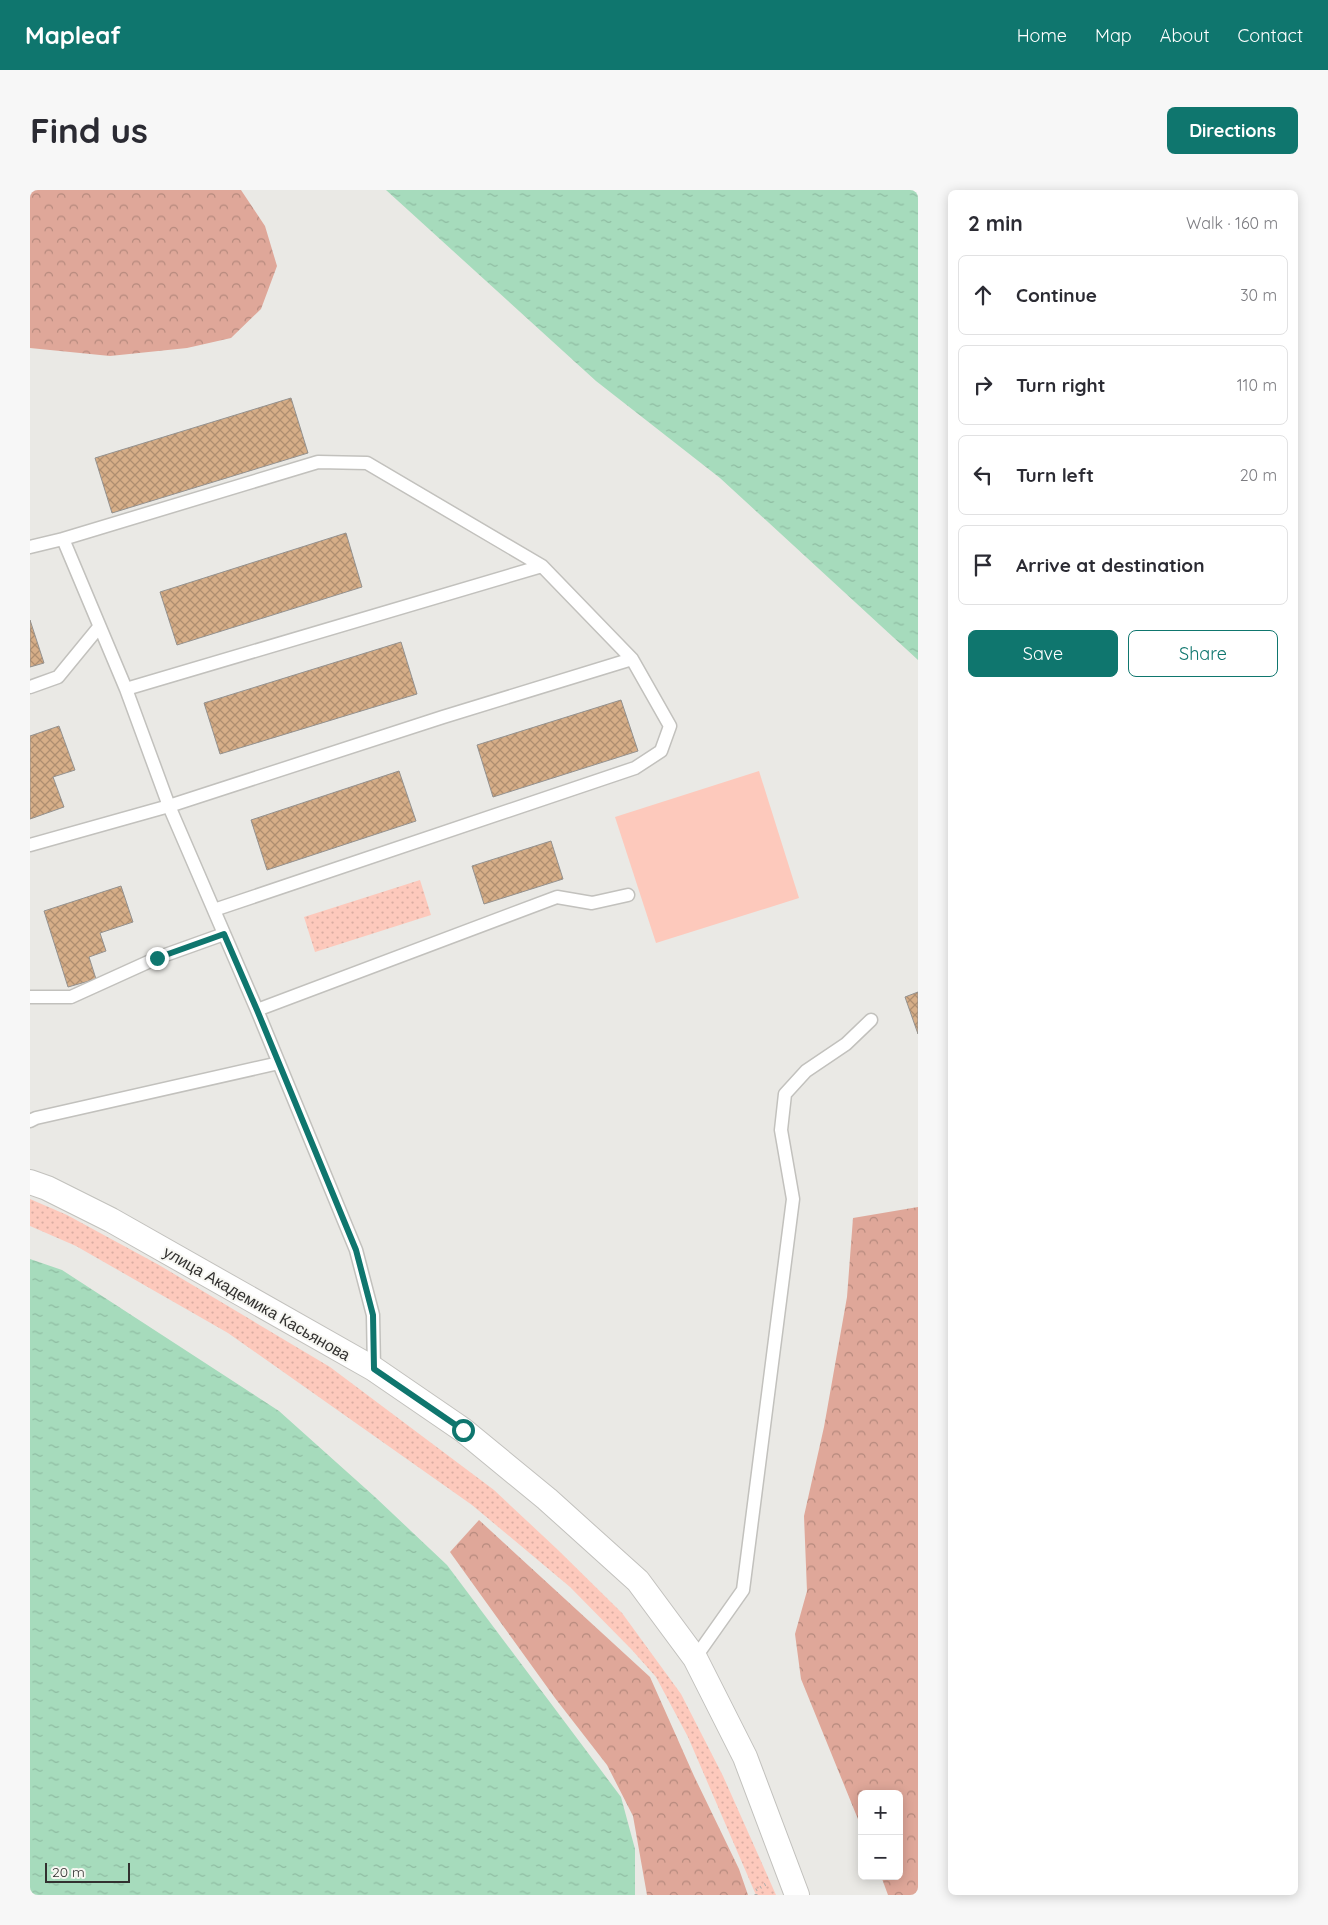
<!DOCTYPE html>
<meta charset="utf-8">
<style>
body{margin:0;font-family:Quicksand,sans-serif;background:#f7f7f7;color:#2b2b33}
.controls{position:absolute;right:15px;bottom:15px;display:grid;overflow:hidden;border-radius:8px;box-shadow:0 2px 12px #0003}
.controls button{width:45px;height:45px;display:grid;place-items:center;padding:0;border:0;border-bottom:1px solid #e1e1e2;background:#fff;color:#2b2b33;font:25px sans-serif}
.scale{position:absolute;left:15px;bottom:12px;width:85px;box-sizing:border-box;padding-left:5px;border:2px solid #323130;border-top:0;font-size:14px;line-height:18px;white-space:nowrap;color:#323130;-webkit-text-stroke:4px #f7f7f2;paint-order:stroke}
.stop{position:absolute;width:15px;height:15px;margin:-11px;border:4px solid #0f766e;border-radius:50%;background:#fff}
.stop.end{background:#0f766e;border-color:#fff;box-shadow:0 1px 5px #0008}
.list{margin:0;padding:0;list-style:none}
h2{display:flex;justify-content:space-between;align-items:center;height:65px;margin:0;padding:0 20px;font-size:21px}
h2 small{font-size:16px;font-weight:400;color:#7c7c81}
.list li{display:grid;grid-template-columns:32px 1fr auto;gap:15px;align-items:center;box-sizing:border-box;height:80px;margin:0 10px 10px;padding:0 10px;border:1px solid #e1e1e2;border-radius:8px}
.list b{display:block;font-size:19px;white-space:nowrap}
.list em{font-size:16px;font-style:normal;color:#7c7c81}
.actions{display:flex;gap:10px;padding:15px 20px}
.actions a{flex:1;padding:11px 0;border:1px solid #0f766e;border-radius:8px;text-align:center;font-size:18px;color:#0f766e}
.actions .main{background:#0f766e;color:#fff}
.icon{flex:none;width:28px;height:28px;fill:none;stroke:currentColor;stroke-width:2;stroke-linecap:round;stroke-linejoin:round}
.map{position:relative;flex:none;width:888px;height:1705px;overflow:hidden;border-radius:8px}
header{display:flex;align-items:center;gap:30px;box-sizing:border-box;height:70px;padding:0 25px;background:#0f766e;color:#fff}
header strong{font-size:24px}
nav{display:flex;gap:28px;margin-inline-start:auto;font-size:18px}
.intro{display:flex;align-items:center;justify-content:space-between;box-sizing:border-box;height:120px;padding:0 30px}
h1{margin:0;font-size:35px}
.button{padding:12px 22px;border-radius:8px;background:#0f766e;color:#fff;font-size:18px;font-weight:700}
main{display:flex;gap:30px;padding:0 30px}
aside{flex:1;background:#fff;border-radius:8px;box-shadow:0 2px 12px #0003}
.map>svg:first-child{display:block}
</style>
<header>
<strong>Mapleaf</strong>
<nav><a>Home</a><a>Map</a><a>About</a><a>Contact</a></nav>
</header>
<div class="intro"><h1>Find us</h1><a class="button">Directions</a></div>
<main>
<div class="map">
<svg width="888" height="1705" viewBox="0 0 888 1705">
<defs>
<pattern id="grass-dots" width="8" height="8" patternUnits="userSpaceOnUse" patternTransform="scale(1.25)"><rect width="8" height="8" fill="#fdc9bc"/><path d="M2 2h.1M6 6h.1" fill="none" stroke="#d9ada2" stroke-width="1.8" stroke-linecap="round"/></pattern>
<pattern id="forest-crowns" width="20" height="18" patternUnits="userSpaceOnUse" patternTransform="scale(1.25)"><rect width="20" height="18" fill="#dfa799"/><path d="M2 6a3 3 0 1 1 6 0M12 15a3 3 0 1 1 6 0" fill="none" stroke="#b5897d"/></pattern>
<pattern id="water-ripples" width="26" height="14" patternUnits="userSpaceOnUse" patternTransform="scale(1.25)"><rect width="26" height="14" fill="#a6dbbc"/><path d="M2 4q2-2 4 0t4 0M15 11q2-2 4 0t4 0" fill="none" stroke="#8fbca2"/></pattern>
<pattern id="building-cross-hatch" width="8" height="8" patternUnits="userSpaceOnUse" patternTransform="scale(1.25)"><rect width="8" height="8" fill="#d6ae88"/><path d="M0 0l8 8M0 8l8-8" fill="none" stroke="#ae8e70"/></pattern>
</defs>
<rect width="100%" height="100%" fill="#eae9e5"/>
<path fill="url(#grass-dots)" d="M390 690 401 725 285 762 274 727Z
M0 1009 37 1025 129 1075 300 1177 464 1300 528 1360 592 1423 651 1504 693 1586 746 1705H726L658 1547 626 1487 602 1460 540 1397 442 1315 198 1143 46 1056 0 1036Z"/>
<path fill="url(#forest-crowns)" d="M0 0H211L235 36 247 76 231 119 201 148 157 158 80 166 0 158Z
M888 1017V1705H858L851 1686H869V1604H832V1639L771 1489 765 1444 777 1401 774 1326 794 1237 817 1107 823 1028Z
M449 1330 620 1487 664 1586 709 1679 718 1705H617L603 1626 577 1575 525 1508 420 1362Z"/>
<path fill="#fdc9bc" d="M729 581 769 708 626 753 585 627Z"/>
<path fill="url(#water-ripples)" d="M356 0H888V470L690 288 566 191Z
M0 1069 32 1080 249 1221 345 1307 417 1375 591 1607 605 1659V1705H0Z"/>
<path fill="url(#building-cross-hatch)" stroke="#94918e" d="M261 208 278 263 82 323 65 268Z
M316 343 332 397 147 455 130 402Z
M0 430 14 473 0 477Z
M371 452 387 504 190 564 174 513Z
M591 510 608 561 463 607 447 555Z
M29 536 45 580 23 587 34 617 0 629V546Z
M369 581 386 631 237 680 221 630Z
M521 651 533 689 454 714 442 676Z
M91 696 103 732 70 743 76 761 59 767 66 789 38 797 14 721Z
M888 802V844L875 807Z"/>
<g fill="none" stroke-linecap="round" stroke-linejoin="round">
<g stroke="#c2c1bd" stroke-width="15">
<path id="lane" d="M0 357 33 349
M0 497 28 487 69 437
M96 499 512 376
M0 655 139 616 413 527 602 469
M184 720 605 578 631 561 640 536 602 469 512 376 337 273 288 272 33 349 96 499 139 616 227 820 326 1060 343 1125 344 1179
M0 807H41L127 768 194 744
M227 820 527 707 562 713 598 705
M0 931 6 928 249 873
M665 1468 713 1400 763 1009 751 940 755 904 776 881 816 854 841 830"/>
</g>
<g stroke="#c2c1bd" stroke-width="26">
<path id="street" d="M0 992 17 998 81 1030 344 1179 433 1240 517 1309 608 1391 665 1468 715 1567 767 1705"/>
</g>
<path stroke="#afaeab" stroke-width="3" stroke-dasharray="1 4" stroke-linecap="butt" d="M726 1705V1700L736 1694"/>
<use href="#lane" stroke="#fff" stroke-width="12"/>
<use href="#street" stroke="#fff" stroke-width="24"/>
</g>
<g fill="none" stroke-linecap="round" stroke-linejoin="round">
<path stroke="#0f766e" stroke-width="6" d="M127 768 194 744 227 820 326 1060 343 1125 344 1179 433 1240"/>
</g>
<g text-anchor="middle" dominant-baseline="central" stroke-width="4" stroke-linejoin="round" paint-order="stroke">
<g font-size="16" fill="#323130" stroke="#f7f7f2">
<text transform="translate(227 1113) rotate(30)">улица Академика Касьянова</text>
</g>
</g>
</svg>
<div class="controls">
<button>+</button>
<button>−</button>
</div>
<div class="scale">20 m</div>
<div class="stop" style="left:433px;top:1240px"></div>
<div class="stop end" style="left:127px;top:768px"></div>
</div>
<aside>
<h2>2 min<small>Walk · 160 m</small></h2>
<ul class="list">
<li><svg class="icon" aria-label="ahead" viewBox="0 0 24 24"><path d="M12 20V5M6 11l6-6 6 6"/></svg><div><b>Continue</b></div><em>30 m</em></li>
<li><svg class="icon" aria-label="right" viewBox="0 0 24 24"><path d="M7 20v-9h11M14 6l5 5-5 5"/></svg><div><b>Turn right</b></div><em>110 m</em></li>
<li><svg class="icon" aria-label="left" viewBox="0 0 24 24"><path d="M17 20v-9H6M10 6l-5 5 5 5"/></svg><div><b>Turn left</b></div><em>20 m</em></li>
<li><svg class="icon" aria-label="arrive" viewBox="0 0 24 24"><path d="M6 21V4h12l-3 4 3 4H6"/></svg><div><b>Arrive at destination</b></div></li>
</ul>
<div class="actions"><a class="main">Save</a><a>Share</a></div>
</aside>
</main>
